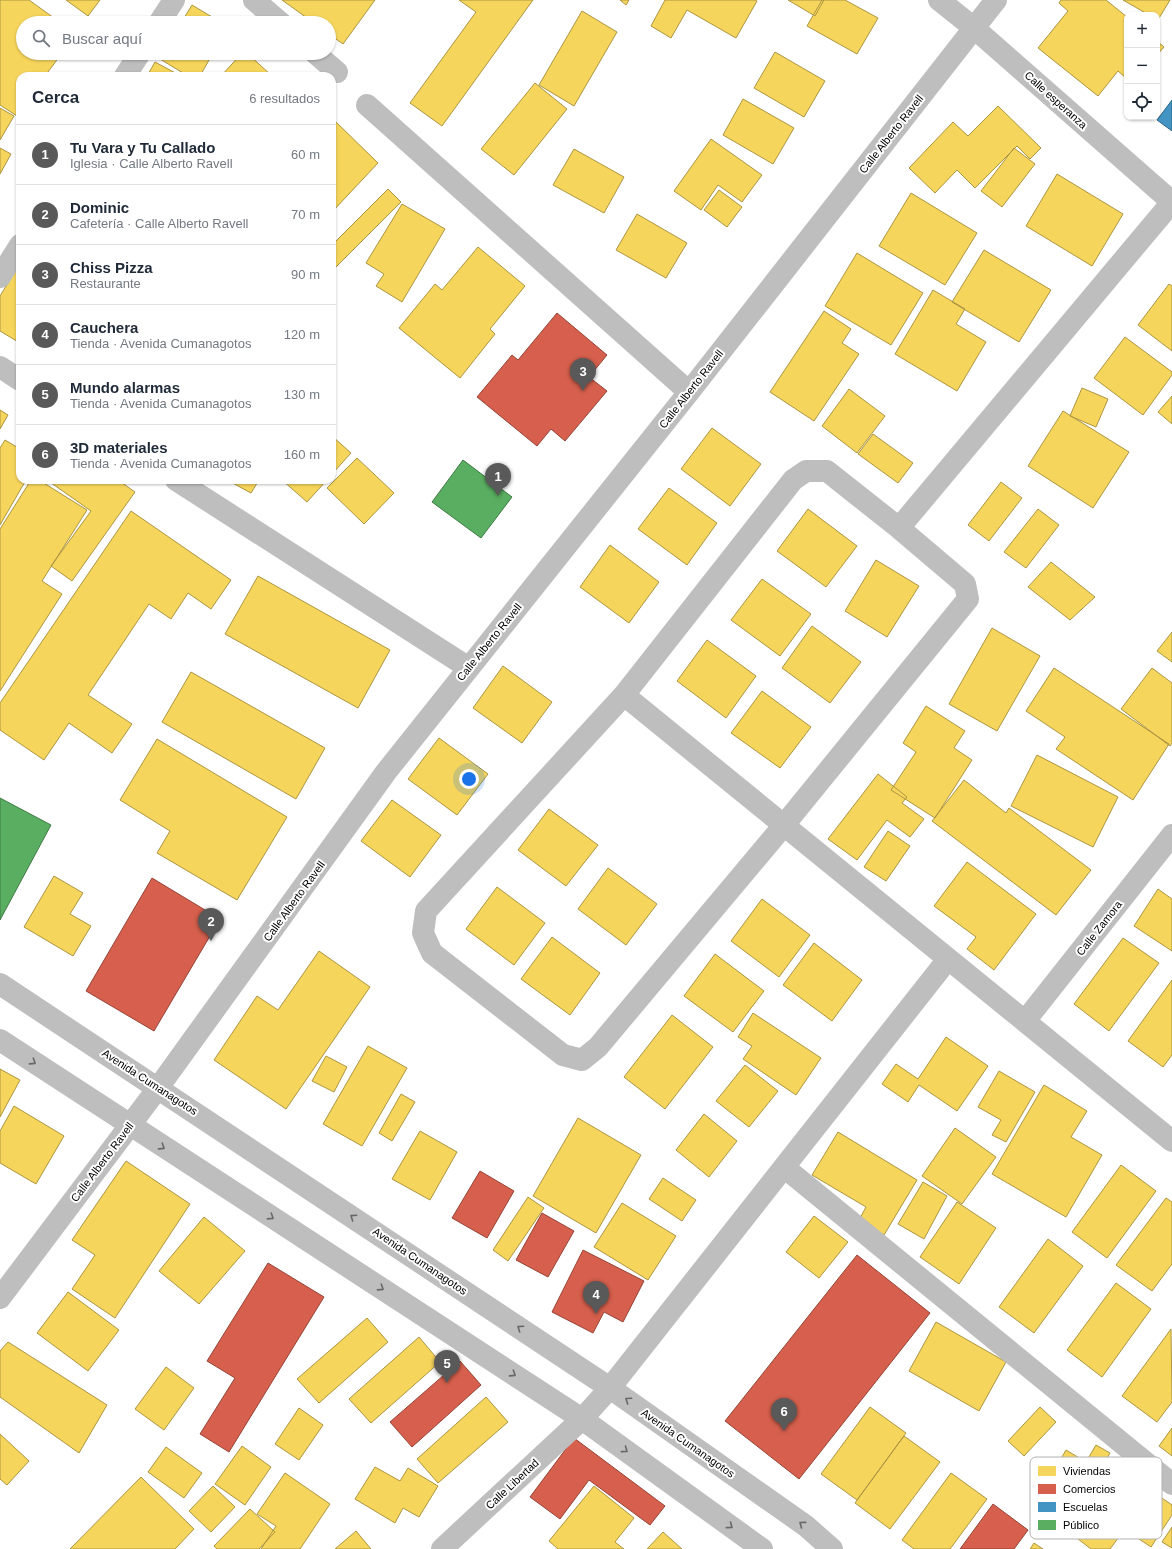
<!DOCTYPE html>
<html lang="es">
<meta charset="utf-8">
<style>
body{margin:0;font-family:Helvetica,sans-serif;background:#f2f2f3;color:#1f2937}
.controls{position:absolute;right:12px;top:12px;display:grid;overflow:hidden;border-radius:8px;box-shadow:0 1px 3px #0004}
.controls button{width:36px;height:36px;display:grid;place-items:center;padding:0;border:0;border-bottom:1px solid #e0e1e3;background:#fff;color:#1f2937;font:20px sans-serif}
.you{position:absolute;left:469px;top:779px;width:14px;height:14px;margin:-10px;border:3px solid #fff;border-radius:50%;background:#1a73e8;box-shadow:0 0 0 6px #1a73e833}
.badge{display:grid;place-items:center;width:26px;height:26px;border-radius:50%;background:#595959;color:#fff;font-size:13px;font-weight:700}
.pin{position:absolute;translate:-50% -33px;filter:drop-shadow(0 1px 2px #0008)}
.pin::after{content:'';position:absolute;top:21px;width:14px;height:12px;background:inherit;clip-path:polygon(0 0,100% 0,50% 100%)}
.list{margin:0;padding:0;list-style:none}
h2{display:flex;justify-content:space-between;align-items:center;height:52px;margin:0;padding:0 16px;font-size:17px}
h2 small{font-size:13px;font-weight:400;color:#747a83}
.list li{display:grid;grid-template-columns:26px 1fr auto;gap:12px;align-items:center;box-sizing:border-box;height:60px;padding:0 16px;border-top:1px solid #e0e1e3}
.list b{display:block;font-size:15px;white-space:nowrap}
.list p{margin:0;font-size:13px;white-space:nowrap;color:#747a83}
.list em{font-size:13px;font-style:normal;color:#747a83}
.icon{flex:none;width:22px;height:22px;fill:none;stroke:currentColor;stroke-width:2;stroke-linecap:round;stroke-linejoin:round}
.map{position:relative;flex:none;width:1172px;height:1549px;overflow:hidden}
.search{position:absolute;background:#fff;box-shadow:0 1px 3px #0004;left:16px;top:16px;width:320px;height:44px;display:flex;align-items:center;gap:10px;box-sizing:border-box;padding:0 14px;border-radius:22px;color:#747a83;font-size:15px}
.panel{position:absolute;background:#fff;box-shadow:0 1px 3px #0004;left:16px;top:72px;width:320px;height:412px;border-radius:12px}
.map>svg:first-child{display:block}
</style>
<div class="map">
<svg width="1172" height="1549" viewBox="0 0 1172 1549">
<rect width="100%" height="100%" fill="#fff"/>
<path fill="#f6d55c" stroke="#ac9540" d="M0 0H29L61 23H23V53H62L45 76H20V112L17 116 0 105Z
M66 0H100L88 16Z
M282 0H375L343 44 329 34V23H314Z
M459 0H533L442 126 410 103 476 12Z
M620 0H629L626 5Z
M665 0H755L757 1 736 38 687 10 671 38 651 26Z
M788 0H824L815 16Z
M822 0H845L878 18 857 54 807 26Z
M1061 0H1106L1127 17V79L1118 71 1098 96 1038 48 1068 11 1059 3Z
M1123 0H1170L1158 20 1157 15H1149Z
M192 5 222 23H181Z
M582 11 617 32 574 106 539 85Z
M1157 41 1164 47 1157 55Z
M775 52 825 81 804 117 754 88Z
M163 53H213L200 76H188L160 59Z
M242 53H247L272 76H221Z
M155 62 181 76H147Z
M535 83 567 109 514 175 481 149Z
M743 99 794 128 773 164 723 135Z
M998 106 1041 148 1030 159 1017 146 975 188 957 170 935 193 909 168 953 122 968 136Z
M0 108 14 116 0 140Z
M336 122 378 163 332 212V126Z
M711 139 762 175 742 202 718 185 701 210 674 191Z
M0 148 11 154 0 174Z
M1014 148 1035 164 1002 207 981 191Z
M574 149 624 177 604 213 553 185Z
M1057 174 1123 214 1092 266 1026 226Z
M388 189 401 202 332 271V245Z
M719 190 742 207 727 227 704 210Z
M911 193 977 233 945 285 879 246Z
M402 204 445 229 402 302 376 286 384 274 366 263Z
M637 214 687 243 666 278 616 250Z
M478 247 525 286 490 329 495 334 460 378 399 328 435 284 442 290Z
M984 250 1051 290 1019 342 952 302Z
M857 253 923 293 891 345 825 306Z
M19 265 20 266V343L0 331V296Z
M1169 284 1172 286V351L1138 325Z
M933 290 965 309 956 324 986 342 957 391 895 354Z
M824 311 851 329 842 343 859 354 814 421 770 392Z
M1125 337 1172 372V375L1143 415 1094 378Z
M1082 388 1108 399 1096 427 1070 416Z
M849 389 885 416 857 453 822 426Z
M1172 396V424L1158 412Z
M0 410 8 415 0 429Z
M1063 411 1129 452 1093 508 1028 466Z
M712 428 761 464 730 506 681 469Z
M873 434 913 463 898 483 858 454Z
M332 436 351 453 332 474Z
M5 440 20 449V480H26L0 525V448Z
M357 458 394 493 364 524 327 488Z
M31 480H39L87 510 42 581 62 594 0 691V529Z
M47 480H118L135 492 72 581 51 566 91 511Z
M227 480H259L251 493Z
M282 480H327L307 502Z
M1001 482 1022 498 989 541 968 525Z
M669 488 717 523 687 565 638 529Z
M808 509 857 546 826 587 777 551Z
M1038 509 1059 525 1026 568 1004 552Z
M131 511 231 580 211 609 188 593 171 619 149 604 88 695 132 724 112 753 69 723 44 760 0 730V703Z
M610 545 659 582 629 623 580 587Z
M876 560 919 586 887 637 845 611Z
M1051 562 1095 597 1070 620 1028 587Z
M258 576 390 650 358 708 225 634Z
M762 579 811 614 780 656 731 620Z
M812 626 861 662 830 703 782 668Z
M992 628 1040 656 997 731 949 704Z
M1172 632V662L1157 651Z
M707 640 756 676 726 718 677 681Z
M503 666 552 702 522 743 473 708Z
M1054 668 1169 744 1133 800 1056 749 1065 737 1026 711Z
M1152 668 1172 683V743L1170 746 1121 709Z
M191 672 325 748 296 799 162 722Z
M762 691 811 727 780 768 731 733Z
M926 706 965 731 954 748 972 760 935 818 891 790 916 752 903 743Z
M439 738 488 774 457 815 408 779Z
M157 739 287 817 237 900 157 853 170 831 120 800Z
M1037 755 1118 797 1093 847 1011 806Z
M878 774 907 797 902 803 924 819 910 837 887 820 857 860 828 839Z
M964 780 1006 813 1009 808 1091 870 1056 915 932 821Z
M392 800 441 835 410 877 361 841Z
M549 809 598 845 566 886 518 850Z
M888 831 910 846 886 881 864 867Z
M967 862 1036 914 994 970 967 949 976 937 934 906Z
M608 868 657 904 626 945 578 909Z
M54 876 83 893 70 914 91 926 73 956 24 927Z
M497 887 545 923 514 965 466 929Z
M1158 889 1172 899V951L1134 926Z
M762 899 810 935 779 977 731 941Z
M552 937 600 973 570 1015 521 979Z
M1123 938 1159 963 1109 1031 1074 1004Z
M814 943 862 980 832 1021 783 985Z
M319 951 370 987 286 1109 214 1060 257 996 278 1010Z
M715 954 764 991 733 1032 684 996Z
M1172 980V1055L1163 1067 1128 1041Z
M753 1013 821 1058 796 1095 743 1059 752 1046 738 1037Z
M672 1015 713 1047 665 1109 624 1077Z
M946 1037 988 1066 957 1111 919 1085 908 1102 882 1084 896 1064 918 1079Z
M368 1046 407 1068 362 1146 323 1124Z
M326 1056 347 1067 334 1092 312 1081Z
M745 1065 778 1091 749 1127 716 1101Z
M0 1069 20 1080 0 1117Z
M999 1071 1035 1092 1006 1142 992 1135 1001 1120 978 1107Z
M1044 1085 1087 1111 1071 1137 1102 1155 1066 1217 992 1174Z
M401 1094 415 1102 392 1141 379 1133Z
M14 1106 64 1136 36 1184 0 1163V1131Z
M704 1114 737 1141 709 1177 676 1150Z
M578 1118 641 1155 596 1233 533 1196Z
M955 1128 996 1157 962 1204 922 1176Z
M420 1131 457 1152 430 1200 392 1179Z
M838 1132 917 1180 884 1235 859 1220 866 1207 812 1175Z
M126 1161 190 1204 115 1318 72 1289 95 1255 72 1240Z
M1121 1165 1156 1191 1107 1258 1072 1232Z
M663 1178 696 1200 682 1221 649 1199Z
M923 1182 947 1196 924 1239 898 1224Z
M528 1197 544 1208 508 1261 493 1250Z
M1166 1198 1172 1202V1264L1152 1291 1116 1265Z
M957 1202 996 1228 959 1284 920 1257Z
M622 1203 676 1236 648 1280 594 1247Z
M814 1216 848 1242 819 1278 786 1252Z
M204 1217 245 1251 199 1304 159 1271Z
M1048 1239 1083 1266 1034 1333 999 1307Z
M1116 1283 1151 1309 1102 1377 1067 1350Z
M68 1292 119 1330 88 1371 37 1333Z
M367 1318 388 1342 319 1403 297 1379Z
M936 1322 1006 1362 979 1411 909 1371Z
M1171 1329 1172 1402 1157 1422 1122 1396Z
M419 1337 440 1362 371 1423 349 1399Z
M8 1342 107 1405 79 1453 0 1397V1351Z
M166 1367 194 1388 164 1430 135 1409Z
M486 1397 508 1422 438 1483 417 1459Z
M870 1407 906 1433 857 1500 821 1474Z
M1040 1407 1056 1422 1024 1456 1008 1441Z
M299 1408 323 1425 299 1460 275 1444Z
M1172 1428V1456L1159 1446Z
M0 1434 29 1461 7 1485 0 1479Z
M904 1436 940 1462 890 1529 855 1503Z
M1096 1445 1110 1453 1083 1499 1049 1480 1066 1450 1086 1462Z
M242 1446 271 1467 245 1505 215 1484Z
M166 1447 202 1473 184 1498 148 1472Z
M1118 1465 1153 1491 1110 1549H1091L1069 1532Z
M375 1467 400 1481 408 1468 438 1486 419 1517 403 1508 395 1523 355 1499Z
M285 1473 330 1504 300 1549H261L276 1526 257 1514Z
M951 1473 987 1499 950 1549H914L902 1540Z
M141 1477 194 1529 175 1549H70Z
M213 1486 235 1507 211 1532 189 1511Z
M594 1486 634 1518 615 1542 624 1549H558L549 1541Z
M1156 1494 1172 1505V1515L1151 1547 1130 1533Z
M250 1509 275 1532 259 1549H217L214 1546Z
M1172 1527V1548L1162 1542Z
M356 1531 371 1549H335Z
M663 1532 682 1549H647Z
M1034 1543 1043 1549H1030Z"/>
<path fill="#d6604d" stroke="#964336" d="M557 313 607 355 589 377 607 391 565 441 551 429 537 446 477 397 512 355 518 360Z
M152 878 220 919 154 1031 86 991Z
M480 1171 514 1191 487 1238 452 1218Z
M542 1213 574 1231 548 1277 516 1260Z
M583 1250 644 1281 623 1322 604 1312 593 1333 552 1312Z
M857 1255 930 1313 799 1479 725 1421Z
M268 1263 324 1297 229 1452 200 1434 235 1378 207 1361Z
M460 1361 481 1385 412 1447 390 1422Z
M574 1438 665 1506 650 1525 589 1480 560 1519 530 1497Z
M993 1504 1028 1530 1014 1549H960Z"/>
<path fill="#4393c3" stroke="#2f6788" d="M1172 100V131L1157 120Z"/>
<path fill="#5aae61" stroke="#3f7a44" d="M463 460 512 497 481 538 432 502Z
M0 798 51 825 0 920Z"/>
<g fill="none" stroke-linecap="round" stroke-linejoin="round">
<path stroke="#bebebe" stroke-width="22" d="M254 0 281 23
M939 0 974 28 1172 202
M159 23 174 0
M315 53 337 72
M125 76 140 53
M367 105 689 392
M0 277 20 245
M0 367 20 380
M806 471H827L899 528 965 584 968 599 784 825 598 1047 582 1060 563 1055 432 953 423 933 426 911 624 695 793 480Z
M176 480 469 668
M899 528 1172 202
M624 695 1172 1141
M0 984 610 1388 806 1526 832 1549
M1025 1021 1172 835
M0 1040 582 1419 762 1549
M785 1168 1172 1484
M0 1298 158 1088 386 772 689 392 996 0
M442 1549 582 1419 610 1388 948 959"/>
</g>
<defs><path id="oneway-chevron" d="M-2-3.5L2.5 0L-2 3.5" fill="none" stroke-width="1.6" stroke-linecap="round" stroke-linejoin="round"/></defs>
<g stroke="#686868">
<use href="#oneway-chevron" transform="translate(33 1062) rotate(33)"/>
<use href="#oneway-chevron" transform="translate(162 1147) rotate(33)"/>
<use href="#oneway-chevron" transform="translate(271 1217) rotate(33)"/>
<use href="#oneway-chevron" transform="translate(353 1217) rotate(-146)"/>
<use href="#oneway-chevron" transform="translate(381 1288) rotate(33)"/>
<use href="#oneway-chevron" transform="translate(520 1328) rotate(-146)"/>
<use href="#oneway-chevron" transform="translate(513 1374) rotate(33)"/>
<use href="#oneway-chevron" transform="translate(628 1400) rotate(-145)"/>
<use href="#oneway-chevron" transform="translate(625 1450) rotate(36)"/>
<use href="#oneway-chevron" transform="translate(802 1524) rotate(-143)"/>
<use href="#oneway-chevron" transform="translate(730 1526) rotate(36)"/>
</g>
<g text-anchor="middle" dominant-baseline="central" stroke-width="4" stroke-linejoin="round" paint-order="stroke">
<g font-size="11" fill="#000" stroke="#fff">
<text transform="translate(1056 100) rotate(42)">Calle esperanza</text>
<text transform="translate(891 134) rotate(-52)">Calle Alberto Ravell</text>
<text transform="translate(691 389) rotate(-52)">Calle Alberto Ravell</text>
<text transform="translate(489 642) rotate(-51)">Calle Alberto Ravell</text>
<text transform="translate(294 901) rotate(-54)">Calle Alberto Ravell</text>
<text transform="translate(1099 928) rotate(-52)">Calle Zamora</text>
<text transform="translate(150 1082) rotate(33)">Avenida Cumanagotos</text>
<text transform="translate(102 1162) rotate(-53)">Calle Alberto Ravell</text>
<text transform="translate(420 1261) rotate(34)">Avenida Cumanagotos</text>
<text transform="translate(688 1443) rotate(35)">Avenida Cumanagotos</text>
<text transform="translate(512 1484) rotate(-43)">Calle Libertad</text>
</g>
</g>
<rect x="1030" y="1457" width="132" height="82" rx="6" fill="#fff" stroke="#b2b2b2" stroke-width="1"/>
<rect x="1038" y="1466" width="18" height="10" fill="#f6d55c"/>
<rect x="1038" y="1484" width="18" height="10" fill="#d6604d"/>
<rect x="1038" y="1502" width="18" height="10" fill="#4393c3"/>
<rect x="1038" y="1520" width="18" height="10" fill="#5aae61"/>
<g font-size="11" fill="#000">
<text x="1063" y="1475">Viviendas</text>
<text x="1063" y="1493">Comercios</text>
<text x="1063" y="1511">Escuelas</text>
<text x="1063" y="1529">Público</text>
</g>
</svg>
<div class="controls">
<button>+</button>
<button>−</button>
<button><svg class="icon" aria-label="locate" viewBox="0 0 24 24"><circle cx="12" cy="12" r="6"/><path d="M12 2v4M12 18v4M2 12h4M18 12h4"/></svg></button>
</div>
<div class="you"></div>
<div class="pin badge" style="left:498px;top:496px">1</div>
<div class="pin badge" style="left:211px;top:941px">2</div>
<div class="pin badge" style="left:583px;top:391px">3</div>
<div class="pin badge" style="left:596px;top:1314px">4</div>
<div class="pin badge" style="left:447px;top:1383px">5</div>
<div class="pin badge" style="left:784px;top:1431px">6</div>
<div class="search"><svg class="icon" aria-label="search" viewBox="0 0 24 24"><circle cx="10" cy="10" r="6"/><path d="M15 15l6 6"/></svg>Buscar aquí</div>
<section class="panel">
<h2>Cerca<small>6 resultados</small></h2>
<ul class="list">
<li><span class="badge">1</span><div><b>Tu Vara y Tu Callado</b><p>Iglesia · Calle Alberto Ravell</p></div><em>60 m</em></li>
<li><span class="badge">2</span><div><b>Dominic</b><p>Cafetería · Calle Alberto Ravell</p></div><em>70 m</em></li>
<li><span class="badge">3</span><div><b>Chiss Pizza</b><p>Restaurante</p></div><em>90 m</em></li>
<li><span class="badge">4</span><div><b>Cauchera</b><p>Tienda · Avenida Cumanagotos</p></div><em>120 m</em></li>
<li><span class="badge">5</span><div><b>Mundo alarmas</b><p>Tienda · Avenida Cumanagotos</p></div><em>130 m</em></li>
<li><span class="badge">6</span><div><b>3D materiales</b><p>Tienda · Avenida Cumanagotos</p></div><em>160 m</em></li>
</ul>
</section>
</div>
